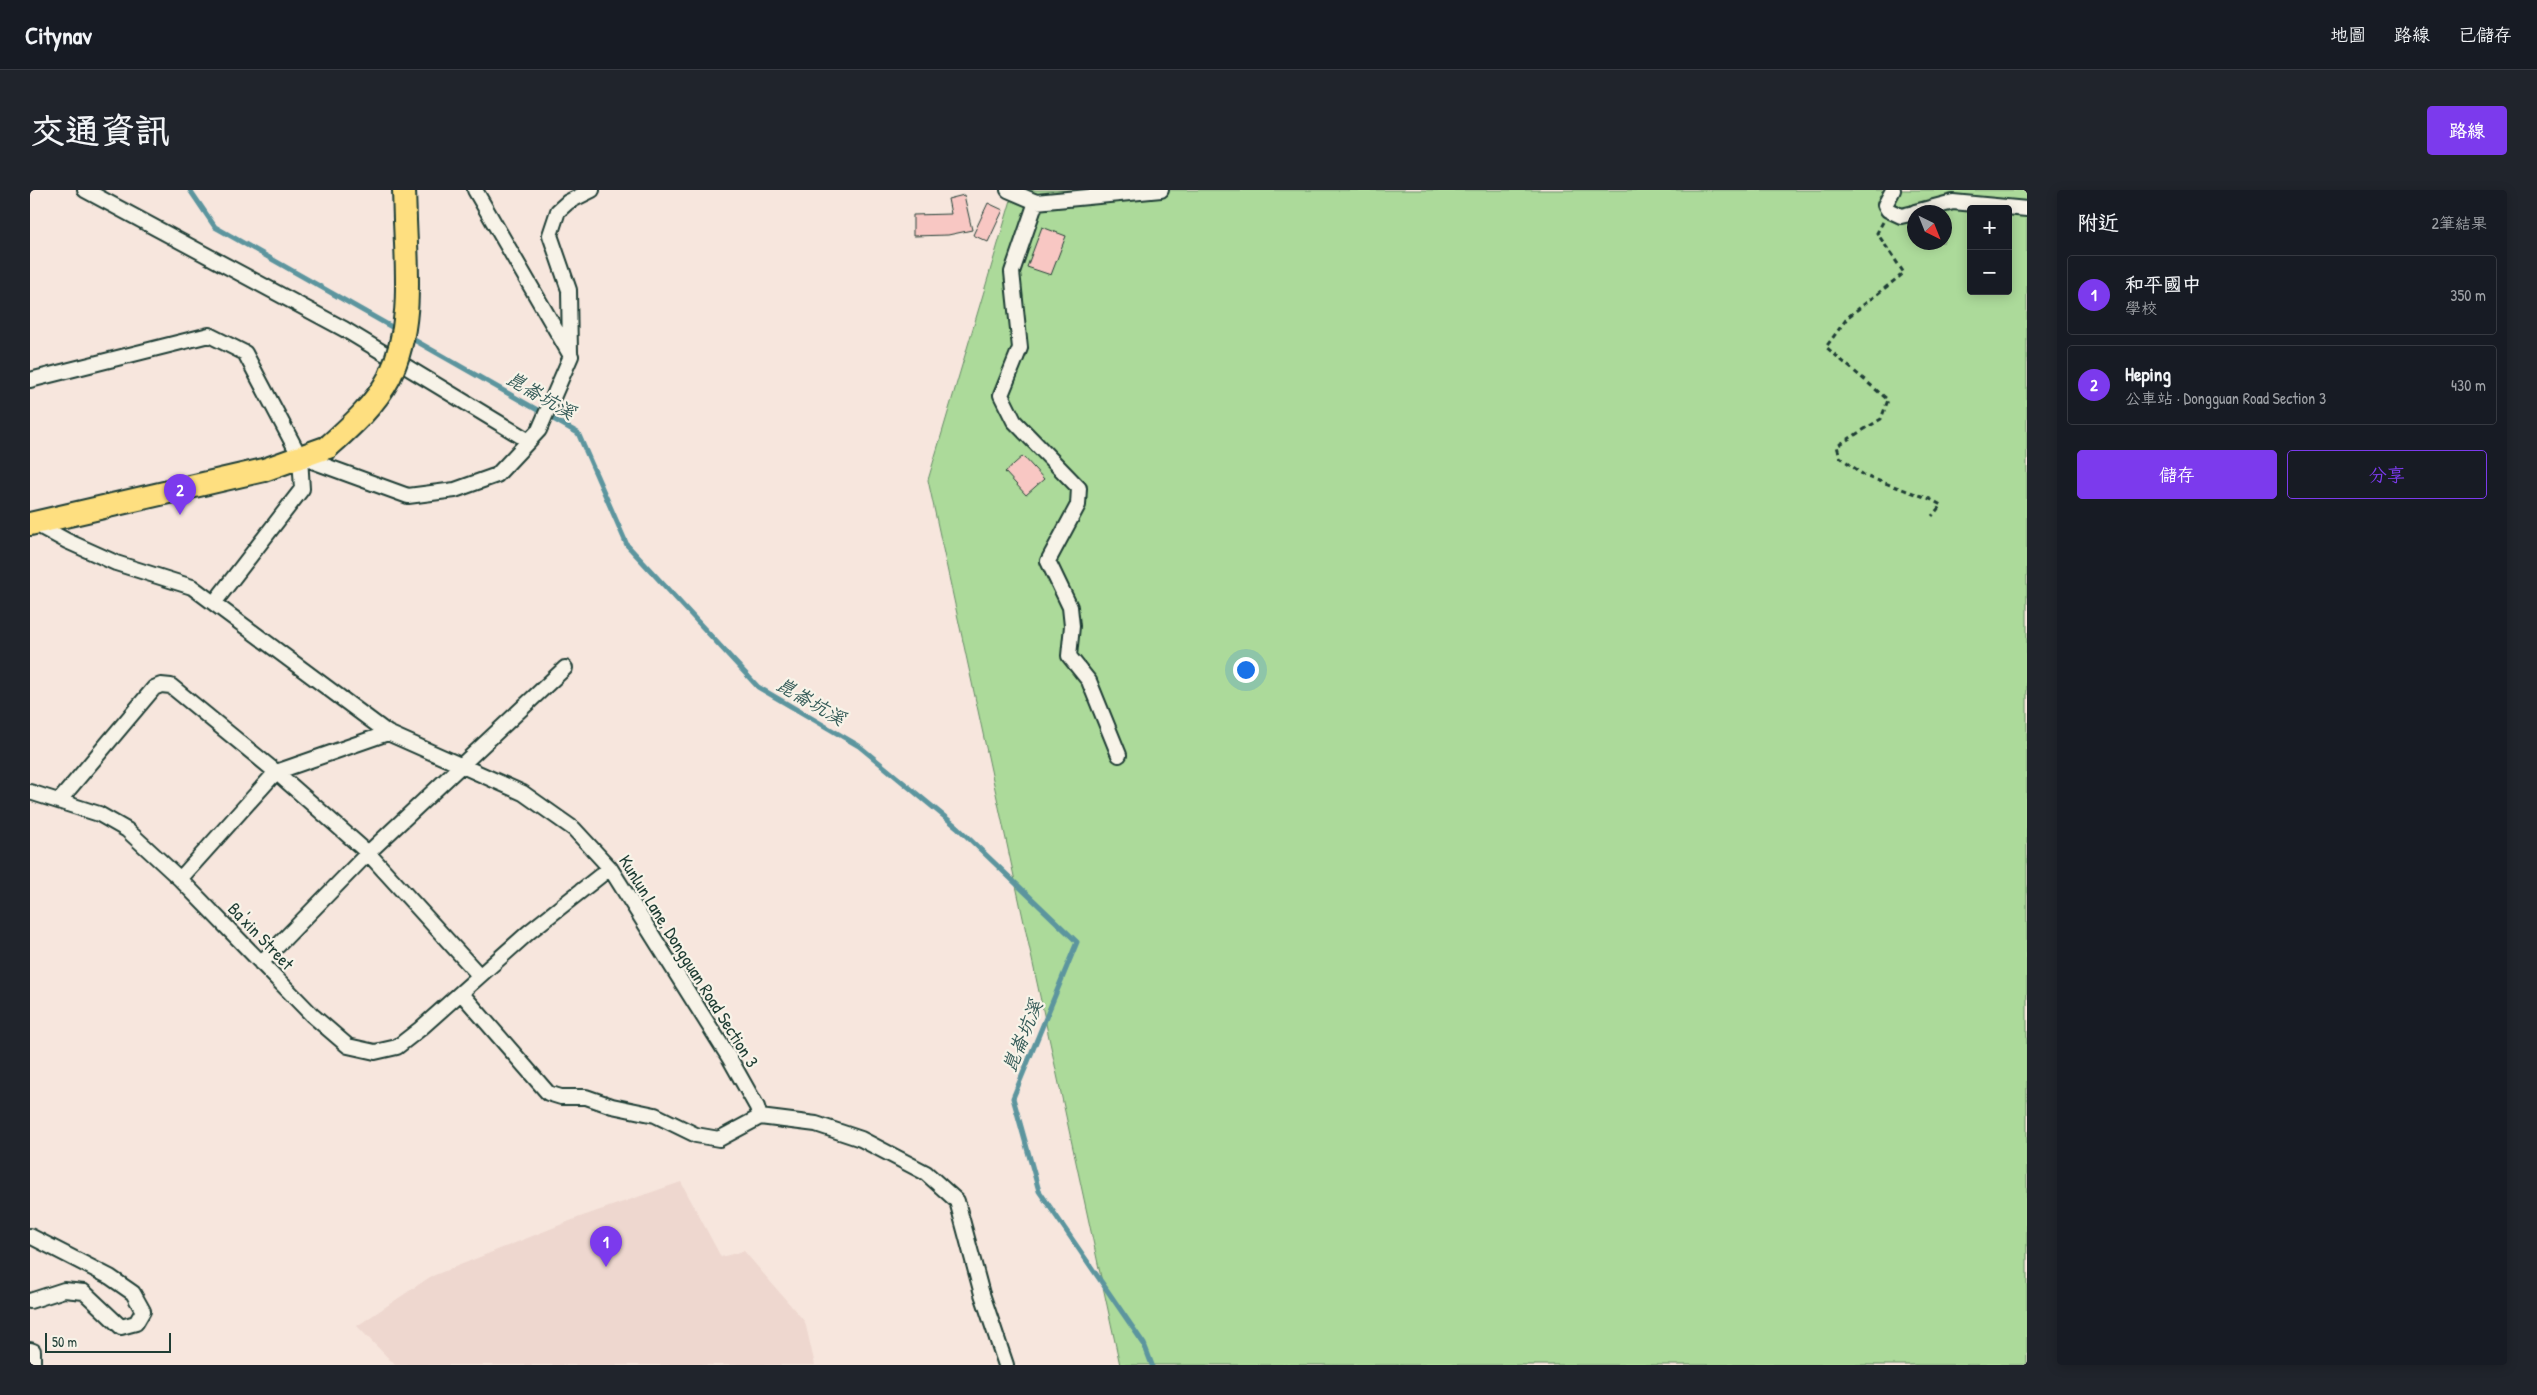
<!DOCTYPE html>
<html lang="zh-TW">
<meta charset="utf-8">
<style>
body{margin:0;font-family:"Patrick Hand","LXGW WenKai TC",sans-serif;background:#20242c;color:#f1f3f6}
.controls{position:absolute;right:15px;top:15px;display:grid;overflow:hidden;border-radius:5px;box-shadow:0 2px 12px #0003}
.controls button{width:45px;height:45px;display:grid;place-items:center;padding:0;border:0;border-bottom:1px solid #363941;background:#171b24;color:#f1f3f6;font:25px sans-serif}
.compass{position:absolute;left:1877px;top:15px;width:45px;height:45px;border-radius:50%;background:#171b24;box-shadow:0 2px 12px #0003;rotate:137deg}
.scale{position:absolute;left:15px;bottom:12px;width:126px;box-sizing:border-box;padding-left:5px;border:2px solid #1f3d34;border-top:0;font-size:14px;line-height:18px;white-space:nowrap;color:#1f3d34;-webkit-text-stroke:4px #f7f3e8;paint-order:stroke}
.you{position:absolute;left:1215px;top:479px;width:18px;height:18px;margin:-12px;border:4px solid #fff;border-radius:50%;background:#1a73e8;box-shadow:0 0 0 8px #1a73e833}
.badge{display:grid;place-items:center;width:32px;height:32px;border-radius:50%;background:#7c3aed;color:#fff;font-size:16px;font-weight:700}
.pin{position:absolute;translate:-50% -41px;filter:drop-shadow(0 1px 2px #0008)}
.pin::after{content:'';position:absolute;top:26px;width:18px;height:15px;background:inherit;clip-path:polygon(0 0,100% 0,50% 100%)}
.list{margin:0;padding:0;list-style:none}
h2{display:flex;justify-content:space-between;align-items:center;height:65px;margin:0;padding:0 20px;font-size:21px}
h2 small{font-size:16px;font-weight:400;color:#9ea1a6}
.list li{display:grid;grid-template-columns:32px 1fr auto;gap:15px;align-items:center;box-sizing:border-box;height:80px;margin:0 10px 10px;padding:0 10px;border:1px solid #363941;border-radius:5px}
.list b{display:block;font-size:19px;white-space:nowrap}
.list p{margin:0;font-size:16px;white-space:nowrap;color:#9ea1a6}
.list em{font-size:16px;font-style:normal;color:#9ea1a6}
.actions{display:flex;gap:10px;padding:15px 20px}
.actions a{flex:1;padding:11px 0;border:1px solid #7c3aed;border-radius:5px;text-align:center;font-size:18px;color:#7c3aed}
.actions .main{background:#7c3aed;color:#fff}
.map{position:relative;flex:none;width:1997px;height:1175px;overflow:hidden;border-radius:5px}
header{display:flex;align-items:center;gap:30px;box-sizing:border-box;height:70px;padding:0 25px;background:#171b24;border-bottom:1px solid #363941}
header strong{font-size:24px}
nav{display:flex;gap:28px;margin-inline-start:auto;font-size:18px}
.intro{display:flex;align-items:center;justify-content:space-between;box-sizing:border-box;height:120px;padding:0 30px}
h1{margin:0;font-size:35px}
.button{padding:12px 22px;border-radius:5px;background:#7c3aed;color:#fff;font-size:18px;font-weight:700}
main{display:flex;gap:30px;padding:0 30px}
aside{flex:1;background:#171b24;border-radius:5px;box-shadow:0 2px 12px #0003}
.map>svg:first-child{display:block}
</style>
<header>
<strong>Citynav</strong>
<nav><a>地圖</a><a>路線</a><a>已儲存</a></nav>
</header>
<div class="intro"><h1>交通資訊</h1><a class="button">路線</a></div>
<main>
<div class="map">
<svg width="1997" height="1175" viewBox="0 0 1997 1175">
<rect width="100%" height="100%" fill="#f7e6dd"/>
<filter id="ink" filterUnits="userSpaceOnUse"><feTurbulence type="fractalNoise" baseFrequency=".02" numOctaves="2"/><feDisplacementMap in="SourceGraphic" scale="10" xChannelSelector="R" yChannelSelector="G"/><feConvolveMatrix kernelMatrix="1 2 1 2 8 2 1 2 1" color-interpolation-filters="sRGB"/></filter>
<g filter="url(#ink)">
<path fill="#eed7cf" d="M651 992 691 1067 714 1061 775 1132 785 1175H365L327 1136 400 1087 550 1027Z"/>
<path fill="#acda9a" stroke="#668c67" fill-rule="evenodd" d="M984 0H1997V1175H1090L898 290ZM1941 19H1978V101H1941ZM1884 22H1914V52H1884Z"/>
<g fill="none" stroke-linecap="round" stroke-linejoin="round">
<path stroke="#5c959e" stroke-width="5" d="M160 0 185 37 367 140
M379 147 548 243 597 355 728 497 829 556 927 637 1047 752 983 908 1009 1001 1114 1154 1122 1175"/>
</g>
<path fill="#f8c7c3" stroke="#1f3d34" d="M934 5 942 40 918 45 883 46V25L921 24 918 9Z
M958 13 973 20 958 52 943 45Z
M1012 37 1036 46 1021 85 997 77Z
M993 266 1014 289 996 305 975 282Z"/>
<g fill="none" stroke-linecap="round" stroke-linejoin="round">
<g stroke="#1f3d34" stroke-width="18">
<path id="minor" d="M55 0 314 139 499 251
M978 0 1006 12 1131 0
M1863 0 1855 15 1858 20 1871 26 1884 23
M1006 12 982 82 990 158 971 205 984 231 1049 298 1048 315 1018 371 1040 417 1042 436 1039 466 1059 491 1089 565
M1885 22 1923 12 1997 19
M540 163 539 100 520 45 528 21 538 12 562 0
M0 190 179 145 215 163 270 267 272 299 184 413
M271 267 378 306 425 300 467 285 509 240 541 166 445 0
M2 332 37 351 86 373 162 397 358 543 493 603 544 639 580 678 700 869 727 917 730 927
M0 602 69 624 97 640 150 689 282 825 318 856 345 862 367 857 390 839 499 742 580 678
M29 611 124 498 131 495 141 496 246 582 338 663 449 785
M150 689 246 582 358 543
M231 773 338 663 535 478
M432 804 518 903 531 907H556L582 916 625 925 666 945 689 949 730 927
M730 927 786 934 831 949 896 983 927 1011 952 1104 976 1175
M0 1046 80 1087 103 1103 113 1121 106 1133 91 1137 54 1102 34 1100 0 1111
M0 1160 3 1161V1175"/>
</g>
<g stroke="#1f3d34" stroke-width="26">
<path id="primary" d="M374 0 375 30
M0 334 234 280 298 257"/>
</g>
<path stroke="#1f3d34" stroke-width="3" stroke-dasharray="5 4" stroke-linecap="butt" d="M1853 32 1847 43 1874 83 1818 127 1796 157 1858 210 1851 229 1807 256 1810 267 1835 286 1900 309 1911 315 1902 326"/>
<use href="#minor" stroke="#f7f3e8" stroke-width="14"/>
<use href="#primary" stroke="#fedf80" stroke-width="22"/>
<g stroke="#1f3d34" stroke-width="26" stroke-linecap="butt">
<path id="primary-bridge" d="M298 257C320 237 345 215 359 188 383 138 377 84 375 30"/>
</g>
<use href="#primary-bridge" stroke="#fedf80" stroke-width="22"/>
</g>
</g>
<g text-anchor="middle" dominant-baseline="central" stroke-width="4.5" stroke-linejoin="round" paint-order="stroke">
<g font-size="18" fill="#1f3d34" stroke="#f7f3e8">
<text transform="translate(231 746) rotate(46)">Ba'xin Street</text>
<text transform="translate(659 771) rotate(58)">Kunlun Lane, Dongguan Road Section 3</text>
</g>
<g font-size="19" font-style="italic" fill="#335a57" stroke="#f7f3e8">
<text transform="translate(511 205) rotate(30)">崑崙坑溪</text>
<text transform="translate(781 511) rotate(30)">崑崙坑溪</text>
<text transform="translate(992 846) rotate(-68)">崑崙坑溪</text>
</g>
</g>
</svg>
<div class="controls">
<button>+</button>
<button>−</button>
</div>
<svg class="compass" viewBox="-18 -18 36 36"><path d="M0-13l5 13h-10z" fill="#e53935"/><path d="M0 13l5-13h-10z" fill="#9ea1a6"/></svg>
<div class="scale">50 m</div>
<div class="you"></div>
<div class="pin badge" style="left:576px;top:1077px">1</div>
<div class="pin badge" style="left:150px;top:325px">2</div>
</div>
<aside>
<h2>附近<small>2筆結果</small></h2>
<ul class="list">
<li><span class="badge">1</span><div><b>和平國中</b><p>學校</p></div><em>350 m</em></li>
<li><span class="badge">2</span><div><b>Heping</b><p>公車站 · Dongguan Road Section 3</p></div><em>430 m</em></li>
</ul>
<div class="actions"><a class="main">儲存</a><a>分享</a></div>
</aside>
</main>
